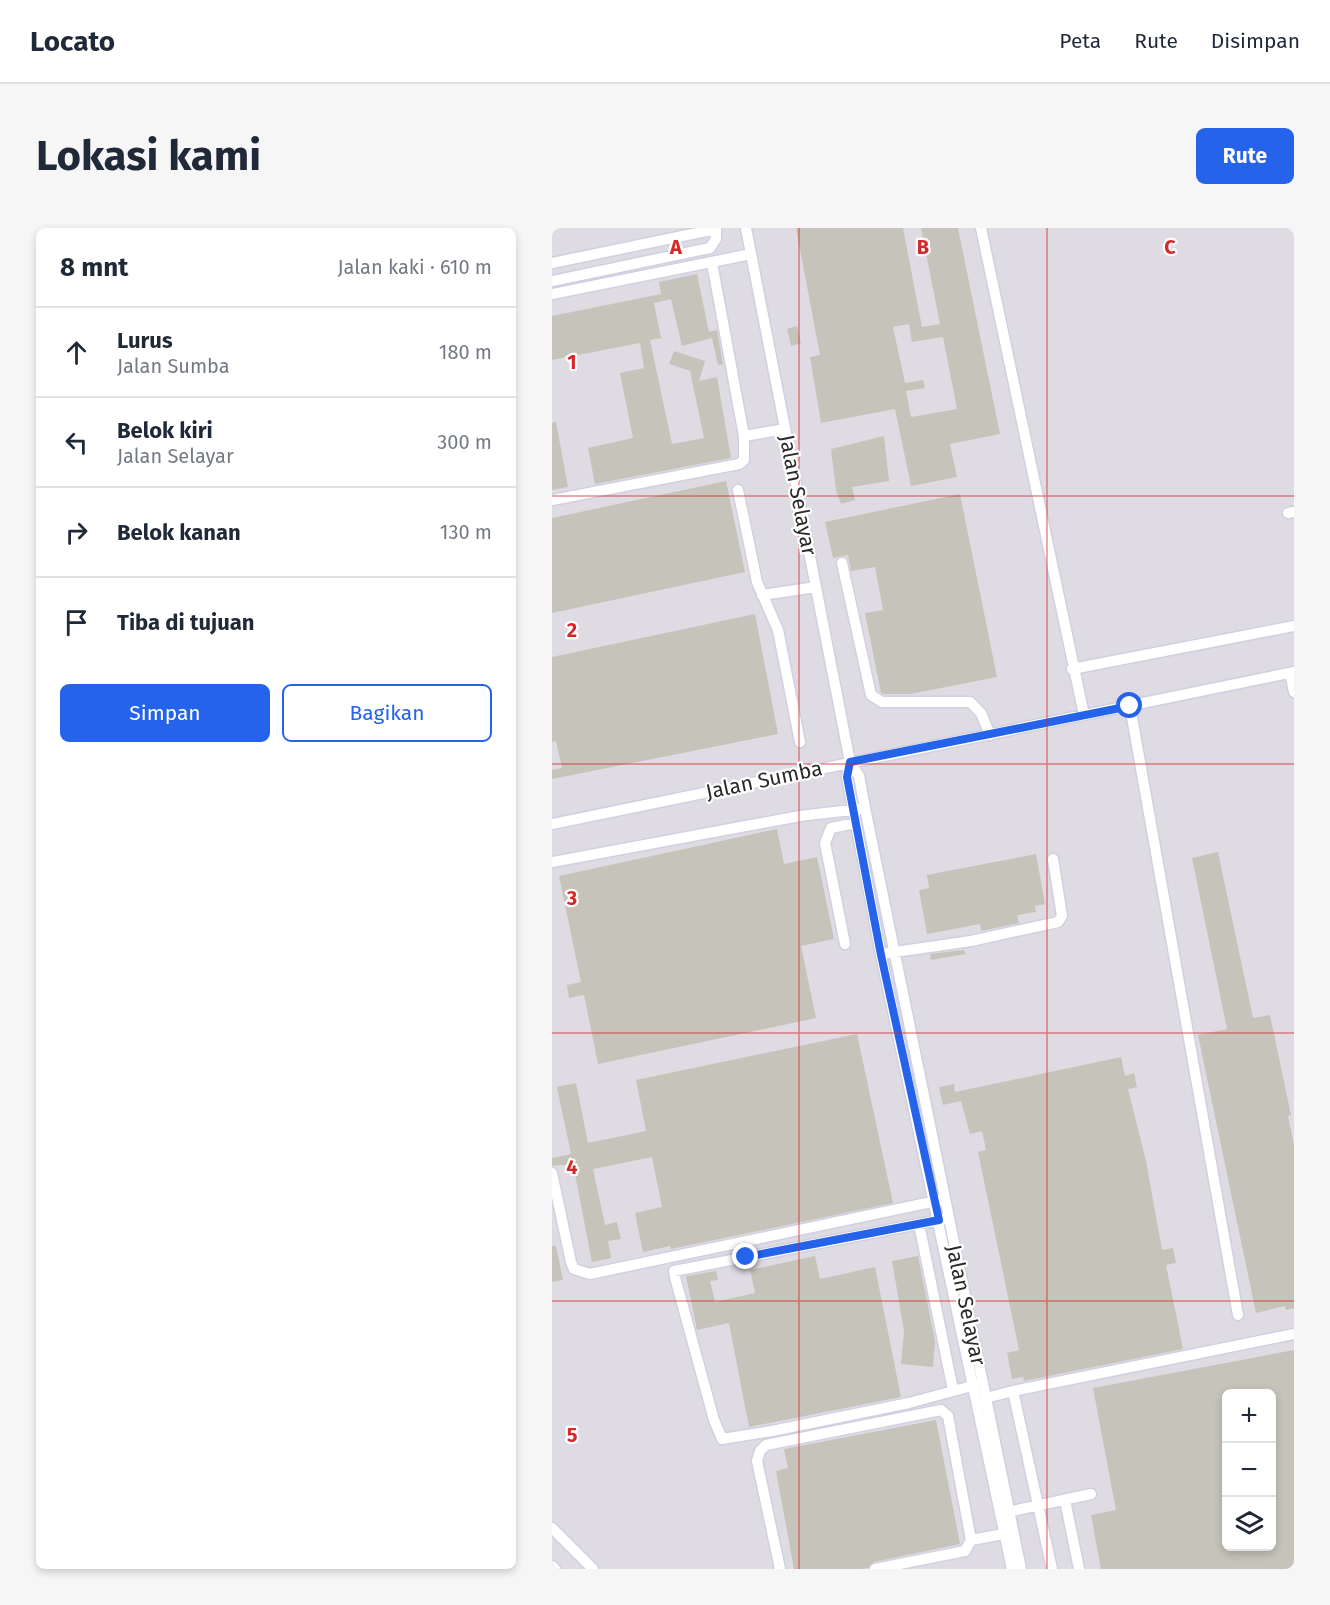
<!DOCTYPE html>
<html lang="id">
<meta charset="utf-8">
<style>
body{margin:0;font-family:"Fira Sans",sans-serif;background:#f6f6f7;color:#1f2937}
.controls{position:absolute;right:18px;bottom:18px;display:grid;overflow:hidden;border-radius:9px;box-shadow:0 3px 9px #0003}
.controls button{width:54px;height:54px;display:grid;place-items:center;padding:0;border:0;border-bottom:2px solid #e0e1e3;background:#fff;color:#1f2937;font:30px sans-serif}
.stop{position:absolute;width:18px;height:18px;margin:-14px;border:4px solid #2563eb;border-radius:50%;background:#fff}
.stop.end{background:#2563eb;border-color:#fff;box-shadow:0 2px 6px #0008}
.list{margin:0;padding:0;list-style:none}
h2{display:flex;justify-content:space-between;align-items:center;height:78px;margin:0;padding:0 24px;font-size:26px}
h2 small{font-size:20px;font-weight:400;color:#747a83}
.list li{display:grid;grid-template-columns:39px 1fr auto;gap:18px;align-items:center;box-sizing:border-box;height:90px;padding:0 24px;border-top:2px solid #e0e1e3}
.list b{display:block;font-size:22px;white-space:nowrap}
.list p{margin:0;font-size:20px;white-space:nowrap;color:#747a83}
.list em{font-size:20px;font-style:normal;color:#747a83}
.actions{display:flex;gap:12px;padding:18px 24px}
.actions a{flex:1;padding:14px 0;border:2px solid #2563eb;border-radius:9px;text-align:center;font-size:21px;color:#2563eb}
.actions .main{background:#2563eb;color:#fff}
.icon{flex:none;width:33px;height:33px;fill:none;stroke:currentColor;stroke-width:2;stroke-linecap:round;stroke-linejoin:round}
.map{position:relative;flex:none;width:742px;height:1341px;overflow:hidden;border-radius:9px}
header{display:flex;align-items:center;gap:36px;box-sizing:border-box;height:84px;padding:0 30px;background:#fff;border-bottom:2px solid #e0e1e3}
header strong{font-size:28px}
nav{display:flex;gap:33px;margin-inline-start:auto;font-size:21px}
.intro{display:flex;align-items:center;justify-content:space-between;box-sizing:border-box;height:144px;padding:0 36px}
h1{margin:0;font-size:42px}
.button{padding:15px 27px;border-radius:9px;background:#2563eb;color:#fff;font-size:21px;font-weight:700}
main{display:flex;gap:36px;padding:0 36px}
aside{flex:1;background:#fff;border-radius:9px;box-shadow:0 3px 9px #0003}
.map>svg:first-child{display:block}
</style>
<header>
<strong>Locato</strong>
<nav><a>Peta</a><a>Rute</a><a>Disimpan</a></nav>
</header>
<div class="intro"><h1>Lokasi kami</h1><a class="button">Rute</a></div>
<main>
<aside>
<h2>8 mnt<small>Jalan kaki · 610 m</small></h2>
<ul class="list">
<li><svg class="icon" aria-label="ahead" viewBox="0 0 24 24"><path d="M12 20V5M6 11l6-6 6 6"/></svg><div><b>Lurus</b><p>Jalan Sumba</p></div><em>180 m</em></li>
<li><svg class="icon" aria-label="left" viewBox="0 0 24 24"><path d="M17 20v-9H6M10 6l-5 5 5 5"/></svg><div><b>Belok kiri</b><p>Jalan Selayar</p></div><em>300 m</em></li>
<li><svg class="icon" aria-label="right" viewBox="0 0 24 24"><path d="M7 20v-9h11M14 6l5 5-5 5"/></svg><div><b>Belok kanan</b></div><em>130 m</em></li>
<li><svg class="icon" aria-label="arrive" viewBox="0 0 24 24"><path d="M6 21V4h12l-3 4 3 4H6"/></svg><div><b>Tiba di tujuan</b></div></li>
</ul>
<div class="actions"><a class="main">Simpan</a><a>Bagikan</a></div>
</aside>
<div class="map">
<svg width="742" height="1341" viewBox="0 0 742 1341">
<rect width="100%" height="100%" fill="#ebe7da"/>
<path fill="#dfdbe3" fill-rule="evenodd" d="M0 0H742V1341H0ZM674 1166H720V1318H674Z"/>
<path fill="#c6c3ba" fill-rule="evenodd" d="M244 0H351L370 99 388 96 369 0H406L448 206 398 216 405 249 359 258 343 181 269 195 258 129 268 127ZM357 96 360 114 391 109 405 181 359 189 354 163 373 160 371 152 353 155 341 99Z
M145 46 157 104 165 102 171 136 166 137 160 110 130 118 119 71 102 75 109 110 98 112 120 216 152 210 138 143 117 136 122 123 153 133 147 153 165 149 179 230 43 256 36 220 81 210 68 145 92 140 88 115 0 132V88L109 66 107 54Z
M245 98 249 115 239 118 235 101Z
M4 194 16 259 0 262V195Z
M332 208 337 253 300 259 303 272 289 276 284 262 279 221Z
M174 253 193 344 0 385V290Z
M408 266 445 449 358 466H332L329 465 313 385 331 382 323 339 299 343 296 327 281 330 273 294Z
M203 386 226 506 0 551V542L10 540 4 513 0 514V429Z
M225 601 232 636 265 629 282 711 249 718 264 790 46 836 32 767 17 770 15 757 29 754 7 648Z
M666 624 701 790 718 787 739 887 736 888 742 917V1080L734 1082 733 1078 704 1085 646 807 675 801 640 630Z
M484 626 493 676 483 678 484 684 465 687 467 695 429 703 428 696 375 706 367 662 377 660 375 647Z
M412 722 413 726 379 732 378 726Z
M305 806 341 975 119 1021 118 1018 91 1024 83 985 110 979 100 929 41 941 53 997 65 994 69 1011 56 1013 59 1030 40 1034 21 936 0 938V930L19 926 5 859 24 855 36 915 94 903 84 852Z
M569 829 573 848 582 845 585 859 576 861 594 933 610 1022 621 1020 624 1035 614 1037 631 1121 472 1153 471 1149 460 1151 455 1125 467 1122 426 924 434 922 430 903 418 906 409 873 391 877 387 859 402 856 403 864Z
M0 1018H4L11 1052 0 1054Z
M263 1028 268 1051 323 1039 349 1169 197 1199 177 1095 145 1102 134 1048 164 1043 166 1052 158 1053 163 1074 203 1065 198 1042Z
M366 1028 383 1113 381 1139 349 1136 352 1103 340 1033Z
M742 1122V1341H549L539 1287 564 1282 541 1160ZM675 1166H720V1318H675Z
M384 1192 408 1316 322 1334 316 1340 309 1341H242L224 1243 236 1240 232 1221Z"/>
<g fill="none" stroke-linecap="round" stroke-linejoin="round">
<g stroke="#d0d0e2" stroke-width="13">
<path id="minor" d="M194 0 298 534
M429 0 532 487
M0 35 164 1
M0 53 158 20 164 11V0
M0 66 199 26
M192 208 233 201
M186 262 205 354 226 402 248 514
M0 272 187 236 192 232V208L160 35
M736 285 742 284
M290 335 319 467 330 474H418L429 485 438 507
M210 367 264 359
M520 441 742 398
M738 445 742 464
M578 478 686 1087
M0 596 742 444
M0 634 248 588 307 581
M293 716 273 615 279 600 304 595
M336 725 419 713 506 694 510 688 501 631
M0 945 19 1034 22 1041 38 1046 389 972
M393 991 122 1043 124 1053 162 1192 170 1211 220 1203 357 1175 427 1156
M367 996 401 1162
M426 1172 461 1163
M513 1272 527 1341
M451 1285 539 1266
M0 1300 41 1341
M0 1338 3 1341
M228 1341 205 1233 208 1223 214 1217 389 1182 396 1188 419 1312
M323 1341 413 1323 419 1312 457 1305
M460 1341 329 727 295 549 298 534 307 548 313 580 469 1341
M500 1341 461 1163 742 1106"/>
</g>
<use href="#minor" stroke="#fff" stroke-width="10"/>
</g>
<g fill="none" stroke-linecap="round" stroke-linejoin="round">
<path stroke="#2563eb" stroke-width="8" d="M194 1029 387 992 329 727 295 549 298 534 578 478"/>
</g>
<path fill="none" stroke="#d62828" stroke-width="1.5" stroke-opacity="0.55" d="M247 0V1341M495 0V1341M0 268H742M0 536H742M0 805H742M0 1073H742"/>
<g text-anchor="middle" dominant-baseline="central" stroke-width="4.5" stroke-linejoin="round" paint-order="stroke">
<g font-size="21" fill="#292929" stroke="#fff">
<text transform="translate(246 267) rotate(79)">Jalan Selayar</text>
<text transform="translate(212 552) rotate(-12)">Jalan Sumba</text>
<text transform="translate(414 1077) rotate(78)">Jalan Selayar</text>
</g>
</g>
<g font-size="20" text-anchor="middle" font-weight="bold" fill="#d62828" stroke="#fff" stroke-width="4.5" stroke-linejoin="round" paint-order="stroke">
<text x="124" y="26">A</text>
<text x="371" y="26">B</text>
<text x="618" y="26">C</text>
<text x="20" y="141">1</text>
<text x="20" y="409">2</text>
<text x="20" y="677">3</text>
<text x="20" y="946">4</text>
<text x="20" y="1214">5</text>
</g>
</svg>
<div class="controls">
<button>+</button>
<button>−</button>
<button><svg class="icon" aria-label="layers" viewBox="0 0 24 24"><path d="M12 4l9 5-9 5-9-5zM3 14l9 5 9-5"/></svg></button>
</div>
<div class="stop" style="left:578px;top:478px"></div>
<div class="stop end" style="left:194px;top:1029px"></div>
</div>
</main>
